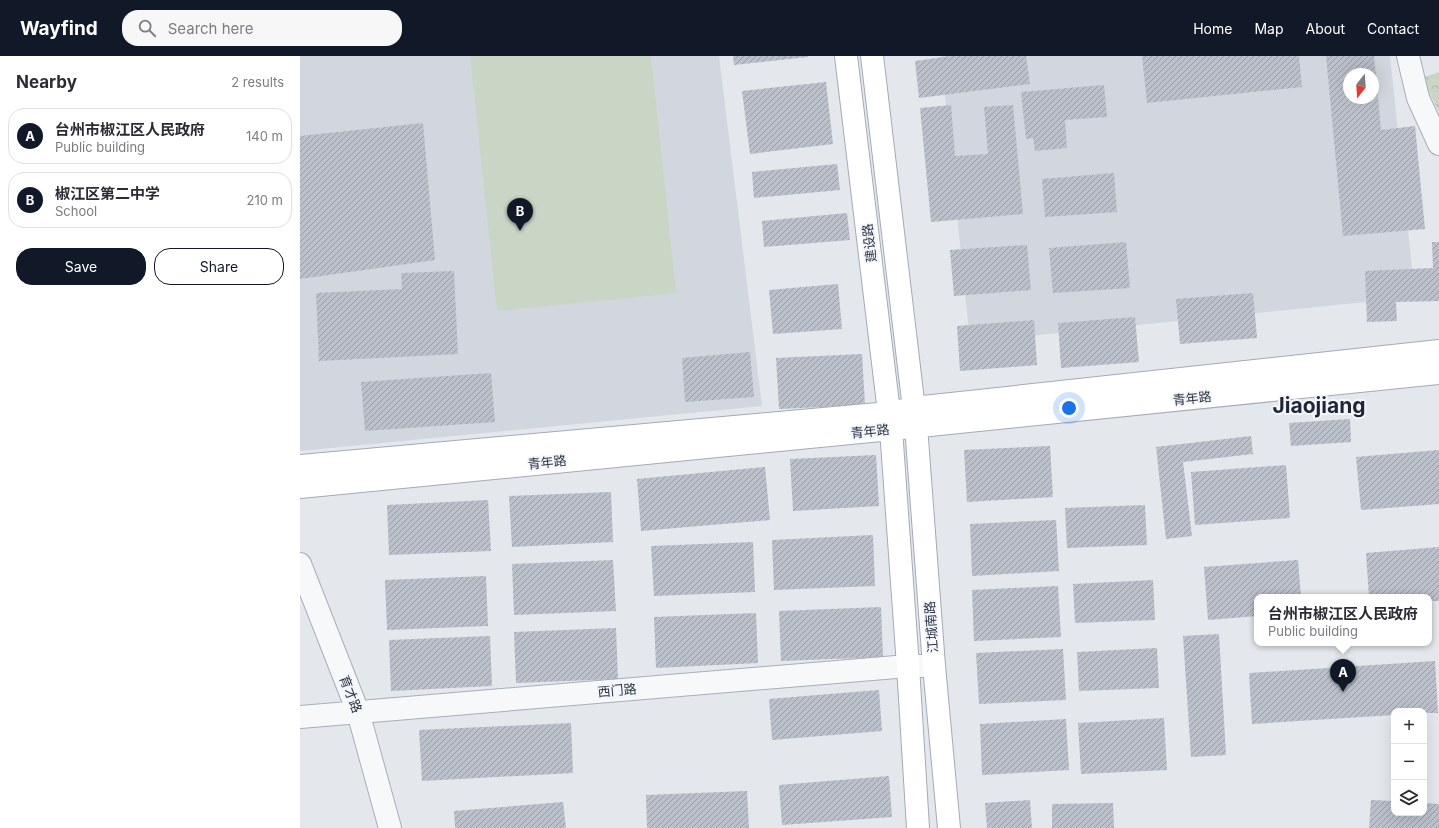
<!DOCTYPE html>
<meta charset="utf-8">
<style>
body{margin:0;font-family:Inter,"Noto Sans SC",sans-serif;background:#f7f7f7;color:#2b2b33}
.controls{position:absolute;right:12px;bottom:12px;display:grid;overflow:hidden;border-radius:8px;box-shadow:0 4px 16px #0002}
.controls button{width:36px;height:36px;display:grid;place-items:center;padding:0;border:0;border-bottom:1px solid #e1e1e2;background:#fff;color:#2b2b33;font:20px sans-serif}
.compass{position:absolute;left:1043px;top:12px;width:36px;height:36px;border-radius:50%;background:#fff;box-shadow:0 4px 16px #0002;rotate:197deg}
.you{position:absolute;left:769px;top:352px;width:14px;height:14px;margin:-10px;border:3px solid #fff;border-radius:50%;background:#1a73e8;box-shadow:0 0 0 6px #1a73e833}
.badge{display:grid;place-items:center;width:26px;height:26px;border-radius:50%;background:#111827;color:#fff;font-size:13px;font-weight:700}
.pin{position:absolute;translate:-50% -33px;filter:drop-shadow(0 1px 2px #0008)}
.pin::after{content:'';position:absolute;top:21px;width:14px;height:12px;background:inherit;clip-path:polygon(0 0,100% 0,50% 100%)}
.popup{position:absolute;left:954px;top:538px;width:178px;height:52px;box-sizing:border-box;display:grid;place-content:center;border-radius:8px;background:#fff;filter:drop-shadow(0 1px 3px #0005);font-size:13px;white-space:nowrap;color:#7c7c81}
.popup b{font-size:15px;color:#2b2b33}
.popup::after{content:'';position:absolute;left:50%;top:100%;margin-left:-8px;border:8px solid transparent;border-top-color:#fff}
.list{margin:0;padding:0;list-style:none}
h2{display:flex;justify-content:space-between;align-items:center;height:52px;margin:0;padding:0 16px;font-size:17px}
h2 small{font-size:13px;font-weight:400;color:#7c7c81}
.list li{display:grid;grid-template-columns:26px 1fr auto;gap:12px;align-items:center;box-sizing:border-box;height:56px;margin:0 8px 8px;padding:0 8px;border:1px solid #e1e1e2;border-radius:16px}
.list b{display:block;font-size:15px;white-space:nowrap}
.list p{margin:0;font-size:13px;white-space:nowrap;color:#7c7c81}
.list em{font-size:13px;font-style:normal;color:#7c7c81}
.actions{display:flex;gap:8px;padding:12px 16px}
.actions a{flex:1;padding:9px 0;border:1px solid #111827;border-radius:16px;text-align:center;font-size:14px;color:#111827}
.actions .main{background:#111827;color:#fff}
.icon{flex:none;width:22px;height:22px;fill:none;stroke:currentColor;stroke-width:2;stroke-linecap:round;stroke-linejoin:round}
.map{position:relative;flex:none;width:1139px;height:772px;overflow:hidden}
header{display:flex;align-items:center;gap:24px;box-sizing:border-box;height:56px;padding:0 20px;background:#111827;color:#fff}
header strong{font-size:19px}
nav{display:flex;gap:22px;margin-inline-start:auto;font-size:14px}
.search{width:280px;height:36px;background:#f7f7f7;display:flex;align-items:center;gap:10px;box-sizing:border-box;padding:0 14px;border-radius:16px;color:#7c7c81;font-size:15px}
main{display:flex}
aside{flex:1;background:#fff}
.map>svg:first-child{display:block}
</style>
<header>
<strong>Wayfind</strong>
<div class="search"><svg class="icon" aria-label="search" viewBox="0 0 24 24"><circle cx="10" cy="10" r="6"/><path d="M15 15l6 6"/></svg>Search here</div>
<nav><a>Home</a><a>Map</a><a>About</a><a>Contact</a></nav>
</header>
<main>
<aside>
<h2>Nearby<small>2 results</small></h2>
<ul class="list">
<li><span class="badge">A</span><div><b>台州市椒江区人民政府</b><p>Public building</p></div><em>140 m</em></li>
<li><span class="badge">B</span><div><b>椒江区第二中学</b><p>School</p></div><em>210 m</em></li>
</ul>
<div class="actions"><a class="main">Save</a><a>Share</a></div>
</aside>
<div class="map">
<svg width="1139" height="772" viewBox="0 0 1139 772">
<defs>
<pattern id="forest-crowns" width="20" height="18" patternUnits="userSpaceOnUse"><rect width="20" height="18" fill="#c9d6c5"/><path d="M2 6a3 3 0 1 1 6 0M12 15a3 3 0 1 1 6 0" fill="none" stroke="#adb8ab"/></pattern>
<pattern id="building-hatch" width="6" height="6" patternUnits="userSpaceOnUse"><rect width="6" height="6" fill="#bbc0ca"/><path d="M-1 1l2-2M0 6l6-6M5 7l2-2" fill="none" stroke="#989da6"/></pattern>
</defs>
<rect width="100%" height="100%" fill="#e4e7ec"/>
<path fill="#d2d6de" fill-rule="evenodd" d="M0 0H419L462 350 0 395Z
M641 0H1090L1115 241 670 286ZM1049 18H1073V42H1049Z"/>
<path fill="url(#forest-crowns)" d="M1139 16V56L1122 22Z"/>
<path fill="#c9d6c5" d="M170 0H351L376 237 197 255Z"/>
<path fill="url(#building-hatch)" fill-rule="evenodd" d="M433 0H508V1L434 9Z
M651 0H726L730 28 619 42 615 5Z
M842 0H999L1002 31 847 47Z
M1026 0H1074L1081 74 1115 70 1125 173 1043 180ZM1049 18H1073V42H1049Z
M526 26 533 88 450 98 442 35Z
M804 29 807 61 765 64 767 92 735 95 733 82 726 83 721 36Z
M651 49 655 100 688 98 684 51 713 49 723 158 631 166 620 52Z
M123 67 135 204 0 223V80Z
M537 108 540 134 454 142 452 116Z
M814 117 817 156 745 161 742 123Z
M547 157 550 184 464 191 462 165Z
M826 186 830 232 753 237 749 192Z
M1132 186H1139V245L1096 246 1097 265 1067 266 1065 215 1133 212Z
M727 189 731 234 654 240 650 194Z
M154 215 158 298 19 305 16 237 102 233 101 217Z
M538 228 542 273 473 278 469 234Z
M953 237 957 282 880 288 876 243Z
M835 261 839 306 761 312 758 267Z
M734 264 737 309 660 315 657 270Z
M450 296 454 341 385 346 382 302Z
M562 298 565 349 479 353 476 302Z
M191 317 195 366 65 375 61 326Z
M1050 363 1051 386 991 390 989 367Z
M951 380 953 398 883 406 892 480 866 483 856 391Z
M750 390 753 441 667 446 664 394Z
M1139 394V448L1061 454 1056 401Z
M576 399 579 450 493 455 490 403Z
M986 409 990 462 895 469 891 416Z
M465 411 470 464 341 475 337 423Z
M311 436 313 486 212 491 209 440Z
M188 444 191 495 89 499 87 449Z
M845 449 847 489 767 492 765 452Z
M756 464 759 515 672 520 670 468Z
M573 479 575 530 474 534 472 484Z
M453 486 455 536 354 540 351 490Z
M1139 491V545H1129V541H1069L1066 497Z
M313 504 316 555 214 559 212 508Z
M998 504 1001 541H957V560L908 564 904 511Z
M186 520 188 570 87 574 85 524Z
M853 524 855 564 775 567 773 528Z
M758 530 761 581 674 585 672 534Z
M581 551 583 601 481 605 479 555Z
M456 557 458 607 356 612 354 561Z
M316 572 318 623 216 627 214 576Z
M919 578 926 699 891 701 883 580Z
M190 580 192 630 91 635 89 584Z
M857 592 859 632 779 635 777 596Z
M763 593 766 644 679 648 676 597Z
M1135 605 1138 657H1124V655H1094V659L952 668 949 617Z
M579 634 582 675 472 684 469 643Z
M864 662 867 714 781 718 778 667Z
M766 663 769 714 682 719 680 668Z
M271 667 273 717 122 725 119 674Z
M589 720 592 761 482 769 479 729Z
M447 735 449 772H347L346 739Z
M730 744 732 772H687L685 747Z
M1071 744 1094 745V757H1124V747L1139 748V772H1069Z
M263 746 266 772H155L154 755Z
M813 747 814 772H752V748Z"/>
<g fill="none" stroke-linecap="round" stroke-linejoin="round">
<g stroke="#a9aeb7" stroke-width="24">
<path id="minor" d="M1108 0 1118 42 1139 88
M0 508 58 656 90 772
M0 661 608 610H634"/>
</g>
<g stroke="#a3abb8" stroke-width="24">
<path id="major" d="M546 0 591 373 608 610 618 772
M572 0 616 370 634 610 649 772
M0 410 589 357 614 352 1139 295
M0 431 591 373 1139 317"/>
</g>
<use href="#minor" stroke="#f7f8fa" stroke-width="22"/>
<use href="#major" stroke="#fff" stroke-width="22"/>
</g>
<g text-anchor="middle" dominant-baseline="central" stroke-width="4" stroke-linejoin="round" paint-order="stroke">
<g font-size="13" fill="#2b3445" stroke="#f4f6f9">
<text transform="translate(569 187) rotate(-97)">建设路</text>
<text transform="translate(892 342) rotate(-6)">青年路</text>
<text transform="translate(570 375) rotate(-6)">青年路</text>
<text transform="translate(247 406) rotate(-6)">青年路</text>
<text transform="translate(631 571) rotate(-94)">江城南路</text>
<text transform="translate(317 634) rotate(-5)">西门路</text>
<text transform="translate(51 638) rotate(69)">育才路</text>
</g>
<g font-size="21" font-weight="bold" fill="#1d2536" stroke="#f4f6f9">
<text x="1019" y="349">Jiaojiang</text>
</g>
</g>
</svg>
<div class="controls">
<button>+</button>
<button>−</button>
<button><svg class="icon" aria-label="layers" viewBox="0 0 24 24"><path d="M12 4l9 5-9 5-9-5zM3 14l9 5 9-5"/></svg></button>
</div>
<svg class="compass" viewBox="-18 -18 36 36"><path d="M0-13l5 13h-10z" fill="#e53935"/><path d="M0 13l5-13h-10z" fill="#7c7c81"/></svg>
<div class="you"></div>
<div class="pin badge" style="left:1043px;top:636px">A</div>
<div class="popup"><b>台州市椒江区人民政府</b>Public building</div>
<div class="pin badge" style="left:220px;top:175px">B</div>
</div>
</main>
